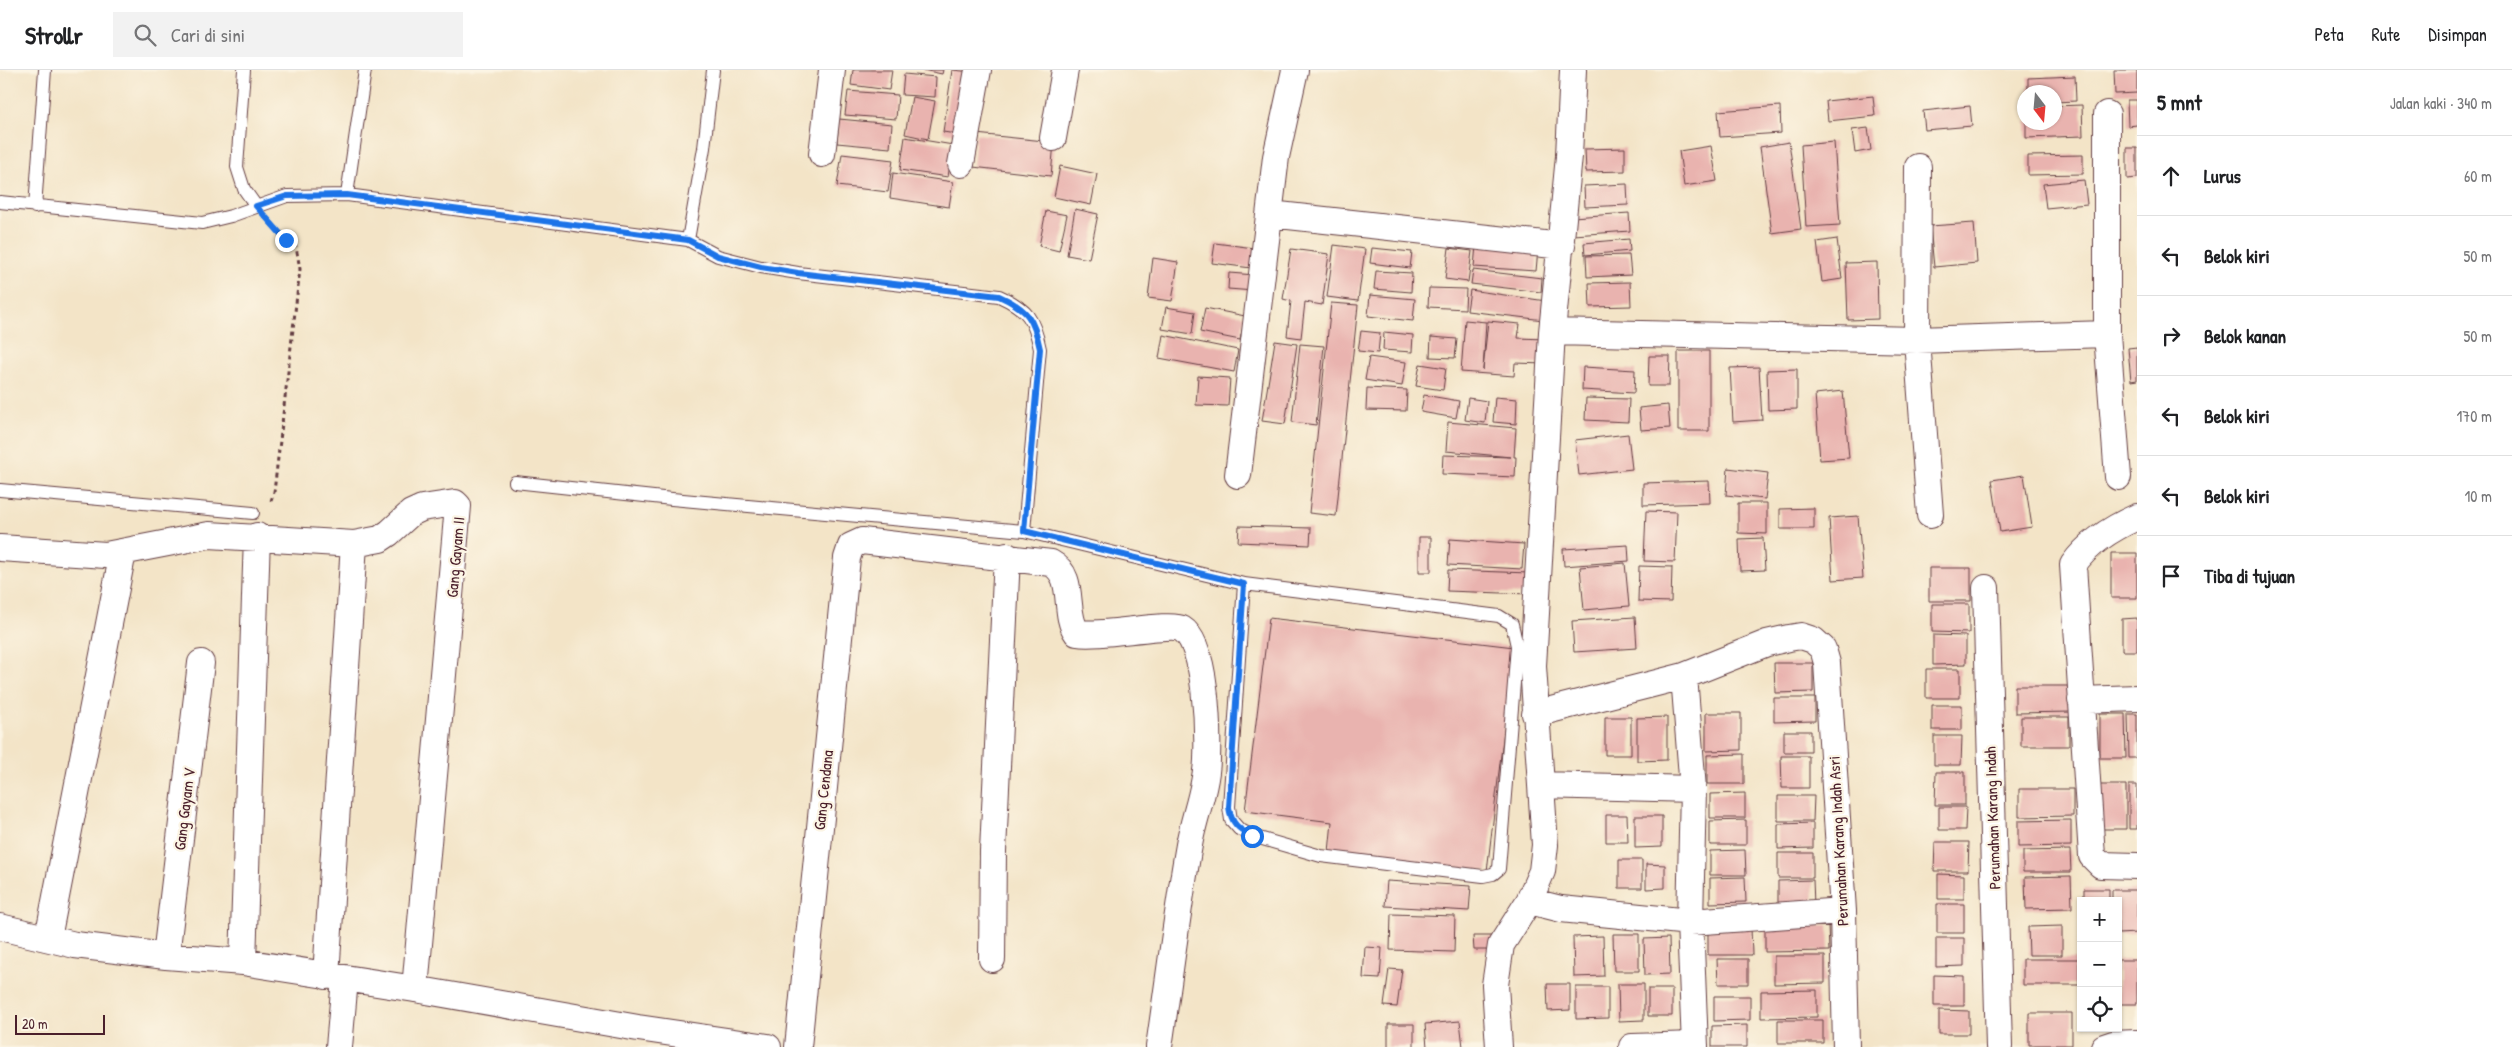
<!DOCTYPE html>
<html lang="id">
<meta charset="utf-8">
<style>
body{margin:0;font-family:"Patrick Hand",sans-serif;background:#f2f2f2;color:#202124}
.controls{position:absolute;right:15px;bottom:15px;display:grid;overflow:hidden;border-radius:0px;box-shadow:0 1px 4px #0004}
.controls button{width:45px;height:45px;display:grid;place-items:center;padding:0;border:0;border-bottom:1px solid #e0e0e0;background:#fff;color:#202124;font:25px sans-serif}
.compass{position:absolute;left:2017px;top:15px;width:45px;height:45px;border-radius:50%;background:#fff;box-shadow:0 1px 4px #0004;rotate:164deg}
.scale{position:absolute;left:15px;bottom:12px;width:90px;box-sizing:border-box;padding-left:5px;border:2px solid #4a1f2b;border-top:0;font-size:14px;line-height:18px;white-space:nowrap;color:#4a1f2b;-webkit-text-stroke:4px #fcf5e5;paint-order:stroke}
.stop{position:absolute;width:15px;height:15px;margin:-11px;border:4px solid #1a73e8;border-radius:50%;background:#fff}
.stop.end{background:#1a73e8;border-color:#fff;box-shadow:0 1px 5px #0008}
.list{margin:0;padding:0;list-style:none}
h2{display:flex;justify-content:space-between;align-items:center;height:65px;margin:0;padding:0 20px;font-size:21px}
h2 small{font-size:16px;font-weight:400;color:#757577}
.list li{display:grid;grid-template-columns:32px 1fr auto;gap:15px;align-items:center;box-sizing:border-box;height:80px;padding:0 20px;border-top:1px solid #e0e0e0}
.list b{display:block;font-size:19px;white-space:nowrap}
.list em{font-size:16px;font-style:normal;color:#757577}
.icon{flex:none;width:28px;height:28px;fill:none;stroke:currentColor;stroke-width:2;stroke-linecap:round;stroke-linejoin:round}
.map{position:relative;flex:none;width:2137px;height:977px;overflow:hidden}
header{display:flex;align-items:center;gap:30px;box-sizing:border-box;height:70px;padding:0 25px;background:#fff;border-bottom:1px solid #e0e0e0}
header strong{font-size:24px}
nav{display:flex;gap:28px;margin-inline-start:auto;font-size:18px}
.search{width:350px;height:45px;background:#f2f2f2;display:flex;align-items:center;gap:12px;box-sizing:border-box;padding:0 18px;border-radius:0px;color:#757577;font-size:19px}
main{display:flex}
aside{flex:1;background:#fff}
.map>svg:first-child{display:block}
</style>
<header>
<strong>Strollr</strong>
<div class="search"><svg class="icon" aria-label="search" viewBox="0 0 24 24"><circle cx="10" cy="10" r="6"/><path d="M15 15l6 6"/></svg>Cari di sini</div>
<nav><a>Peta</a><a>Rute</a><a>Disimpan</a></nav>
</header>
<main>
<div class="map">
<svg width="2137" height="977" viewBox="0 0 2137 977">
<rect width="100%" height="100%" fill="#fcf5e5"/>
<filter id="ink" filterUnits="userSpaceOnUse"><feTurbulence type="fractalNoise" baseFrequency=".02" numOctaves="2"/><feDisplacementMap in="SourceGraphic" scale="10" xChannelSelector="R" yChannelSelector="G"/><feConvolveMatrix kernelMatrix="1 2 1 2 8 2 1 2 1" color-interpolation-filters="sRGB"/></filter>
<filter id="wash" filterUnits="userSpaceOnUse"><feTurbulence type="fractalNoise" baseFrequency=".0096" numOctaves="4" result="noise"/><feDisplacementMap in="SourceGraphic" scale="20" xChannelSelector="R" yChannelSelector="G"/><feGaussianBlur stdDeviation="1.12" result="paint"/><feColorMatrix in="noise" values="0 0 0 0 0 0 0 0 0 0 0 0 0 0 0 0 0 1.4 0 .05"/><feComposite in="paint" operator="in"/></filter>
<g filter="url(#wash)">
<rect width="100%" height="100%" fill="#f3e4c7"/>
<g id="blocks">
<path fill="#e9b3af" d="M853 0H892L889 20 851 15Z
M923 0H943L942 4Z
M952 0 973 2 963 65 943 62Z
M2114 0H2137V23L2115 24Z
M904 4 936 7 935 27 902 25Z
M2075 6 2076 31 2054 32V22H2028V8Z
M848 21 898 25 896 49 845 45Z
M1873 26 1875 46 1828 51 1826 31Z
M912 27 935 31 928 69 905 64Z
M2127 30H2137V55L2128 56Z
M2082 35 2083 66 2026 68V52H2054V36Z
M1780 36 1781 63 1720 67 1718 41Z
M1970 36 1972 56 1925 60 1923 41Z
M839 49 892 54 890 78 837 73Z
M1868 58 1871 80 1855 83 1852 60Z
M976 64 1054 72 1051 106 973 97Z
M905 67 953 75 948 107 900 100Z
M1789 72 1801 159 1772 163 1760 77Z
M1834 72 1840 155 1806 157 1801 75Z
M1711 76 1717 111 1684 116 1679 81Z
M1625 78V101L1586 102 1585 79Z
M2127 78H2137V108L2127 109Z
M842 84 893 90 888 122 837 116Z
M2083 85V104L2028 105V86Z
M1060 96 1097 104 1091 135 1054 127Z
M893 103 953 112 949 137 890 128Z
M2084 110 2087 134 2046 138 2043 114Z
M1627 114 1628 135 1585 137 1584 116Z
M1075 139 1098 144 1089 189 1067 185Z
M1046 141 1067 145 1059 181 1039 176Z
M1629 143 1630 161 1574 165 1573 147Z
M1974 153 1977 193 1934 197 1930 156Z
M1629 169 1630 181 1585 185 1584 173Z
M1837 169 1842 209 1822 212 1817 172Z
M1215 173 1262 179 1259 199 1212 193Z
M1334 175 1365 179 1358 231 1327 227Z
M1476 175 1538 179 1536 201 1474 197Z
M1372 178 1412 182 1410 198 1370 193Z
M1449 178 1472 181 1468 212 1445 209Z
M1291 179 1329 184 1322 235 1305 232 1301 268 1287 266 1291 231 1283 229Z
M1629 185 1631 205 1587 207 1586 186Z
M1153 188 1178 192 1172 231 1148 228Z
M1877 192 1878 249 1848 250 1846 193Z
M1473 200 1542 208 1541 222 1471 214Z
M1376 201 1412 203 1411 222 1374 219Z
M1229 203 1255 205 1254 221 1228 219Z
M1630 212 1631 236 1590 237 1589 213Z
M1429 218 1466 219 1465 239 1428 237Z
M1470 220 1546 231 1544 250 1467 241Z
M1370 225 1415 229 1413 251 1368 246Z
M1331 233 1358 235 1336 446 1309 443Z
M1166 237 1195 242 1192 264 1162 259Z
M1205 238 1245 246 1240 270 1200 262Z
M1465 250 1486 252 1483 300 1488 251 1520 254 1518 268 1545 269 1544 294 1515 293 1514 306 1461 302Z
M1361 261 1380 263 1378 283 1358 281Z
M1384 262 1413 265 1412 282 1383 280Z
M1163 265 1238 280 1234 302 1159 288Z
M1431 267 1457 269 1455 288 1430 287Z
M1275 271 1297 274 1285 354 1262 351Z
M1300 274 1324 276 1316 355 1292 352Z
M2137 277V310L2131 311 2128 278Z
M1678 281H1709V361H1678Z
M1649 286H1670L1669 316H1648Z
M1369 287 1406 292 1402 316 1365 310Z
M1420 294 1446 298 1443 320 1416 316Z
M1583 297 1635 300 1634 323 1582 320Z
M1759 297 1762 350 1733 352 1730 298Z
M1797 299V339L1768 340 1767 300Z
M1198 306 1230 308 1228 336 1196 335Z
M1367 318 1407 320 1406 341 1366 340Z
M1843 321 1849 388 1820 390 1815 324Z
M1424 325 1459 331 1456 348 1421 342Z
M1495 327 1517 329 1516 354 1493 352Z
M1468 328 1487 331 1485 353 1465 350Z
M1586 328 1629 329 1628 352 1585 350Z
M1668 335 1670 358 1641 360 1639 338Z
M1448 352 1516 358 1514 387H1516L1515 407 1442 404 1443 385 1511 387 1446 381Z
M1628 364 1632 399 1579 405 1575 370Z
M1728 398 1768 403 1765 429 1726 425Z
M2024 405 2032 457 2000 462 1992 410Z
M1709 411 1710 433 1643 435V413Z
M1738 433H1767V464L1738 463Z
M1814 438V459H1780V439Z
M1646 441 1677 442 1675 492 1644 491Z
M1858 446 1863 508 1833 510 1829 448Z
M1239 456 1311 458 1310 475 1238 472Z
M1419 467H1431V502H1419Z
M1763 468 1765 500 1740 501 1739 469Z
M1450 469 1524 474 1522 499 1448 495Z
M1628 475 1629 491 1564 496 1563 479Z
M2111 483H2137V528H2111Z
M1625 493 1629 536 1584 540 1580 497Z
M1639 496 1672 497 1671 532 1638 531Z
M1929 498H1971V531H1929Z
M1448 500 1529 503V524L1447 521Z
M1932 534H1969V563L1932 562Z
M1635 547 1637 578 1574 582 1572 551Z
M1269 548 1514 577 1487 801 1329 782 1332 752 1245 741Z
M2137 548V581H2122V549Z
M1933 565 1966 566V594L1933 595Z
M1774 593H1813V622L1775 623Z
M1926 599H1960V628H1926Z
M2015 616H2071L2072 642 2015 643Z
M1774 628H1815V651L1774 652Z
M1932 635H1962V660H1932Z
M1706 643H1741V680L1706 681Z
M2100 644H2125L2126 688H2100Z
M2128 644H2137V688H2129Z
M1605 647H1631V685H1605Z
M1667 647V690L1637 691V648Z
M2021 647H2069V676H2021Z
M1784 661H1811V682H1784Z
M1934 666H1962L1961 695H1934Z
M1744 684V714H1707V685Z
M1781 686H1809V718H1782Z
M1936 702H1965V735H1935Z
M2100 715H2126V759H2101Z
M2129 715H2137V759H2129Z
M2019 719H2073V746L2019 747Z
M1745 723V748H1710V724Z
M1778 726H1814L1813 751H1778Z
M1939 737H1966L1965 760H1939Z
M1606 745H1627L1628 772H1606Z
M1635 746H1662V777L1635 778Z
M1746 750V775H1710V751Z
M2071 750V776L2018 777V751Z
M1813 753V778L1778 779V754Z
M1935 772H1969L1968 801H1934Z
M1745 780 1746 805H1710V781Z
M2070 780 2071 802H2023V781Z
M1778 783H1813V808H1778Z
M1619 790H1642V818H1619Z
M1646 794 1665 795V818L1646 819Z
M1938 804 1964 805V829H1938Z
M2071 806 2072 838 2026 839 2025 807Z
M1745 807 1746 832 1710 833V808Z
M1813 810 1814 835 1778 836V811Z
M1387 811 1471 816 1469 841 1385 836Z
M2084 819H2109V831H2084Z
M2112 820H2137V863L2118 864V831H2112Z
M1937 834H1964V863H1937Z
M1391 844 1455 846 1454 882 1390 880Z
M1828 855 1829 881 1765 882V856Z
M2062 856V885H2029L2028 857Z
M1751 858 1752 885H1708V859Z
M1613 864H1639V901H1614Z
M1473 866H1493L1494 880H1474Z
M1603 866 1604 906 1574 907 1573 867Z
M1669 868 1670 904 1645 905 1644 869Z
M1936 868H1964V896L1936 897Z
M1365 877 1382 878 1380 909 1363 908Z
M1774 886H1825V913L1774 914Z
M1717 889H1748V914H1718Z
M2023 889H2079V915H2023Z
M2118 890H2137V934H2118Z
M1389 899 1402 900 1397 937 1384 936Z
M1934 905 1964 906V936H1934Z
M1547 914H1570V940L1548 941Z
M1618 914H1644V950L1619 951Z
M1576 917H1608V948L1576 949Z
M1648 919H1672V946H1648Z
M1817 920V947L1761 948V921Z
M1714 926H1750V950L1714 951Z
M1939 940 1969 941V964H1939Z
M2029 943H2072V975H2029Z
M1778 950H1823V973H1778Z
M1460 951 1463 977H1427L1425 954Z
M1388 954H1414V977H1388Z
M1747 955V977H1712V956Z"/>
</g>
</g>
<g filter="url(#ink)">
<use href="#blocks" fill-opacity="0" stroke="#633d42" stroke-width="1"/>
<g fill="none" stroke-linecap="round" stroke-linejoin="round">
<g stroke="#633d42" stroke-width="14">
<path id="lane" d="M244 0 237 97 244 119 256 136
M347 125 365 0
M0 132 202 153 231 146 287 126 347 125 688 170 718 186 761 197 798 203 999 226C1028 239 1034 249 1040 279L1024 461
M35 137 45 0
M688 170 704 78 713 0
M515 412 672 429 1024 461 1244 514 1499 546 1512 554 1517 576 1499 799 1493 804 1483 806 1321 786 1252 766 1239 759 1231 750 1229 737 1244 514
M0 420 253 443"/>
</g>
<g stroke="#633d42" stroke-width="28">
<path id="street" d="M2107 44V264L2118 407
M1053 68 1065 0
M822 84 832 0
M961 94 978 0
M1918 97 1917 270 1930 445
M1270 144 1562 176
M1552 262 1917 270 2107 264
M1238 405 1276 87 1295 0
M2137 447C2112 458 2089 472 2073 495L2092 786 2101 795 2137 796
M0 478 106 485 209 465 354 474 380 469 389 463 411 443 422 438 455 433 458 436 415 919
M1986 518 1999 977
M1684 606 1693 719 1690 852 1695 977
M2081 630 2137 628
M1535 644 1684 606 1767 573 1789 568 1801 566 1813 570 1823 579 1827 593 1843 841 1846 977
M1541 715 1693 719
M1529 831 1561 839 1690 852 1843 841
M0 857 75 875 166 886 243 892 415 919 638 958 768 977
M48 868 123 482
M166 886 201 593
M992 889 993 781 1007 486
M243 892 257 466
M326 906 354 474
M339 977 345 909
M798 977 847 488 851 476 862 471 1051 493C1077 507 1062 542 1077 563 1100 567 1170 552 1182 559 1207 574 1208 662 1207 690 1206 719 1194 746 1189 775 1177 842 1169 910 1159 977
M1499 977 1495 915 1501 875 1529 831 1542 801 1545 775 1533 596 1552 262 1569 86 1573 0
M1632 977 1695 975
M2104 977 2113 974 2137 973"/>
</g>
<path stroke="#633d42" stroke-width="3" stroke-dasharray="4 4" stroke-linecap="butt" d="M271 431 274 422 300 199 296 177 286 170 271 153"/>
<use href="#lane" stroke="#fff" stroke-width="12"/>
<use href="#street" stroke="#fff" stroke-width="26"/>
</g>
</g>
<g fill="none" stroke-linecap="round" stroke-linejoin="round" filter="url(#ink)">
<path stroke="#1a73e8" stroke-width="6" d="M286 170 256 136 287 126 347 125 688 170 718 186 761 197 798 203 999 226C1028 239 1034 249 1040 279L1024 461 1244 514 1229 737C1231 753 1238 759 1252 766"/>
</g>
<g text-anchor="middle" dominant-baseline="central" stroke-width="4.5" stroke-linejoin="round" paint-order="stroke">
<g font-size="16" fill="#4a1f2b" stroke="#fcf5e5">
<text transform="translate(455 487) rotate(-85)">Gang Gayam II</text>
<text transform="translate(823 720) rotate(-84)">Gang Cendana</text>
<text transform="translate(184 739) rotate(-83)">Gang Gayam V</text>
<text transform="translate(1992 748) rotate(-92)">Perumahan Karang Indah</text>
<text transform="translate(1838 771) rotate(-93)">Perumahan Karang Indah Asri</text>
</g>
</g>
</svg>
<div class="controls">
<button>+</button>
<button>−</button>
<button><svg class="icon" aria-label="locate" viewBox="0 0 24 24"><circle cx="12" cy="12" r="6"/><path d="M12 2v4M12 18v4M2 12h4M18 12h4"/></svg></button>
</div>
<svg class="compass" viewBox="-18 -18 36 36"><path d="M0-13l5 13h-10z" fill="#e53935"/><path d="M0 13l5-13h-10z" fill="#757577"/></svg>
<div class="scale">20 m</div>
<div class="stop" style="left:1252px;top:766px"></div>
<div class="stop end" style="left:286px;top:170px"></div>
</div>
<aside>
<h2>5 mnt<small>Jalan kaki · 340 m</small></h2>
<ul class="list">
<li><svg class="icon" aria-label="ahead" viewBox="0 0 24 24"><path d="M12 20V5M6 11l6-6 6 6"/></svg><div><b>Lurus</b></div><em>60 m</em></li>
<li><svg class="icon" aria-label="left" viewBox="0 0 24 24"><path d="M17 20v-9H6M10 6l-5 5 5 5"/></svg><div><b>Belok kiri</b></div><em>50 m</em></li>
<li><svg class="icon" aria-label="right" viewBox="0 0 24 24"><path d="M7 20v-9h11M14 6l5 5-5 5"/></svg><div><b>Belok kanan</b></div><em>50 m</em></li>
<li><svg class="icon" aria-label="left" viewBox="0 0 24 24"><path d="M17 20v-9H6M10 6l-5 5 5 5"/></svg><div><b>Belok kiri</b></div><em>170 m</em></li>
<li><svg class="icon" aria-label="left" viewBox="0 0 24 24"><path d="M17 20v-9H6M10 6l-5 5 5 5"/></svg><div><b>Belok kiri</b></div><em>10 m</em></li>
<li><svg class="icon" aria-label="arrive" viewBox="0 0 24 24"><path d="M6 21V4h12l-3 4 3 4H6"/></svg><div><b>Tiba di tujuan</b></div></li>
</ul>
</aside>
</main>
